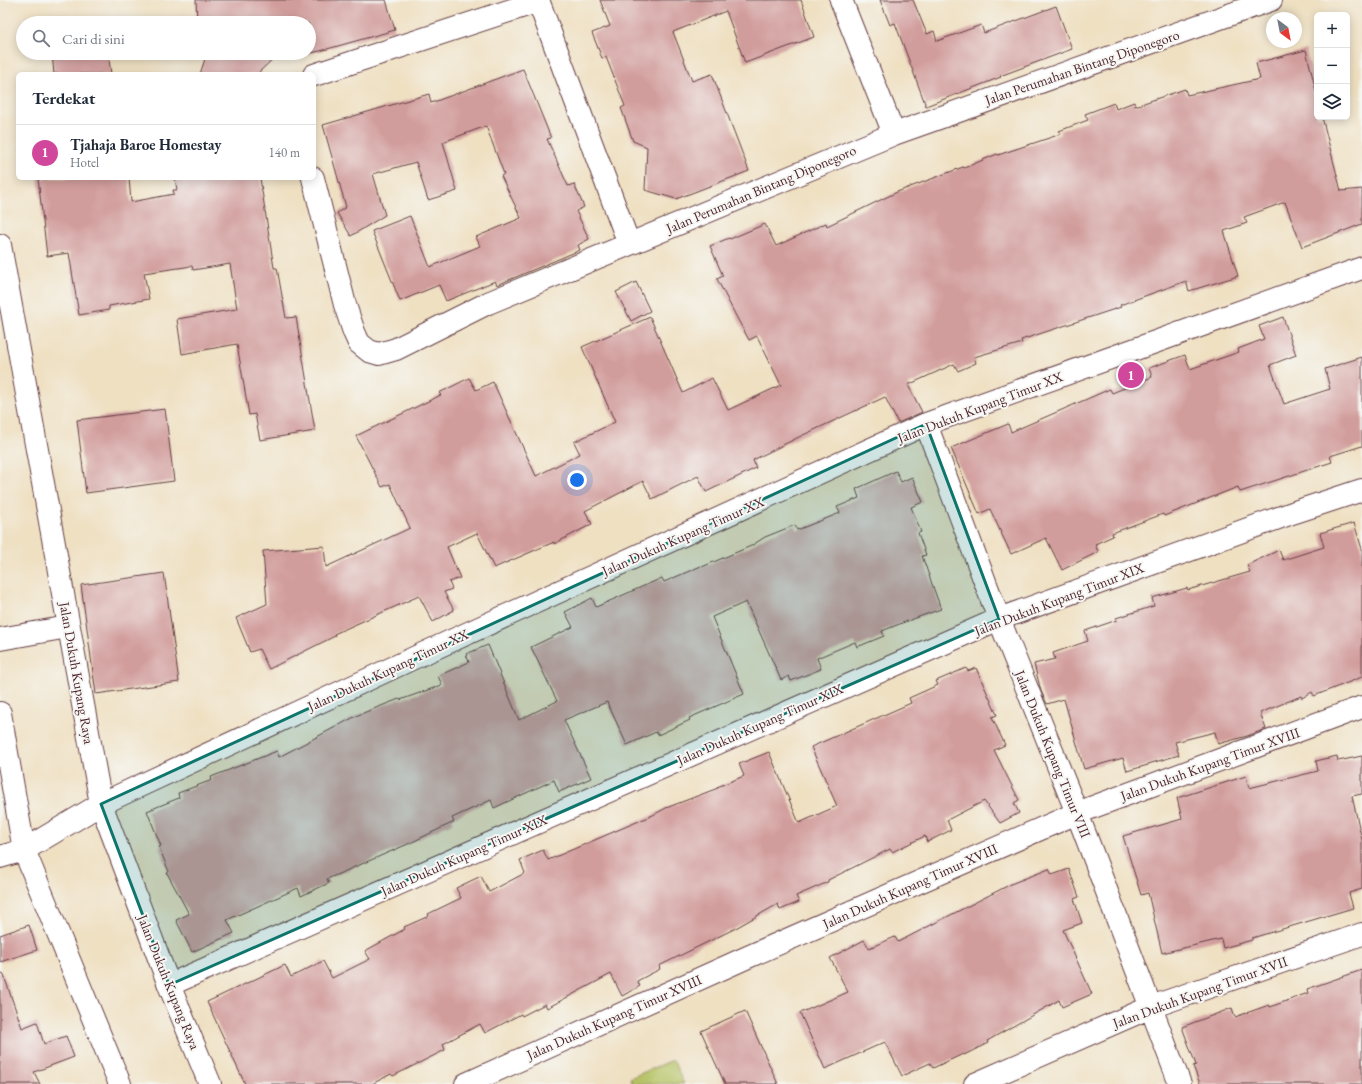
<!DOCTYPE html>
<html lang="id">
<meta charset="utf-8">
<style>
body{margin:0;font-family:"EB Garamond",serif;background:#f6f6f7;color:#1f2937}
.controls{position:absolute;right:12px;top:12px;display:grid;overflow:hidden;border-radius:6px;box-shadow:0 2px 10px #0003}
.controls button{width:36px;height:36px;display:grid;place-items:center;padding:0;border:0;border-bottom:1px solid #e0e1e3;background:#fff;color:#1f2937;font:20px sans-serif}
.compass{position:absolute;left:1266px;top:12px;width:36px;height:36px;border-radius:50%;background:#fff;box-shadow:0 2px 10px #0003;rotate:148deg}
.you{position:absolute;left:577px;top:480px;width:14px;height:14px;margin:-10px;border:3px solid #fff;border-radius:50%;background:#1a73e8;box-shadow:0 0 0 6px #1a73e833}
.badge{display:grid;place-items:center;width:26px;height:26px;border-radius:50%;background:#c8321e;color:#fff;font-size:13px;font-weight:700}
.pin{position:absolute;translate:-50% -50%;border:2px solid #fff;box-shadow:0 1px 4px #0006}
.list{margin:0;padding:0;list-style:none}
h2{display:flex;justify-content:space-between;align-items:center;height:52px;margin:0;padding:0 16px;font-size:17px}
h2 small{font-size:13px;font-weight:400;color:#747a83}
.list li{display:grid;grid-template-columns:26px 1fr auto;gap:12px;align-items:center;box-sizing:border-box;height:56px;padding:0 16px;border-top:1px solid #e0e1e3}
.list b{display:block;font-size:15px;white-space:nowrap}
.list p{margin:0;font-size:13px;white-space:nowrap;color:#747a83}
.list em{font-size:13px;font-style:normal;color:#747a83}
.icon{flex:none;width:22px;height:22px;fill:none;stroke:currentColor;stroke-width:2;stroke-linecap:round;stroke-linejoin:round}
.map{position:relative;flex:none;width:1362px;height:1084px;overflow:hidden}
.search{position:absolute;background:#fff;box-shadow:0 2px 10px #0003;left:16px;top:16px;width:300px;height:44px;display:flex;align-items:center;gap:10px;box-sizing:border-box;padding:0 14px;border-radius:22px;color:#747a83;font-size:15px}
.panel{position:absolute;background:#fff;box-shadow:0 2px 10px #0003;left:16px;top:72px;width:300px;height:108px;border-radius:6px}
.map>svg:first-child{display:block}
</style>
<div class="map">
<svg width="1362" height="1084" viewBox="0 0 1362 1084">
<rect width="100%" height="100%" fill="#f6f6f2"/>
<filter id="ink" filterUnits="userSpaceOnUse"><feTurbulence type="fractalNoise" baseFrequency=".025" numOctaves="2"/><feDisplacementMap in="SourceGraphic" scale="8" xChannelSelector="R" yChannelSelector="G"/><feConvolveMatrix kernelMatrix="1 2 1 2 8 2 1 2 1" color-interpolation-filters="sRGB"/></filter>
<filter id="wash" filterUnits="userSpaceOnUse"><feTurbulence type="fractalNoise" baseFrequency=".012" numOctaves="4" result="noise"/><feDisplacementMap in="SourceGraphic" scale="16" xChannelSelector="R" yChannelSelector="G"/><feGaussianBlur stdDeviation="0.9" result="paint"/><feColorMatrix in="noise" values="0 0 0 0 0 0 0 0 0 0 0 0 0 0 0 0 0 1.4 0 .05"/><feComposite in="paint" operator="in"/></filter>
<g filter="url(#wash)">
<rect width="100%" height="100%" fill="#efe0c2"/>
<path fill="#b6c365" stroke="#807148" d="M673 1060 684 1084H633L630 1078Z"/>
<g id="blocks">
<path fill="#d19d9c" d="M196 0H386L395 30 320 51 307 54 309 53V23H197Z
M600 0H801L814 37 745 63 726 11 673 32 692 81 712 74 749 171 676 199 645 190 647 147 633 141 621 108 625 106 606 57 602 58 592 33 610 26Z
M880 0H913L927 34 934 31 937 41 981 25 984 33 1056 6 1072 49 1000 76 1001 77 926 106 895 23 890 25Z
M104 18 105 23H68Z
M1306 50 1317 95V117H1322L1341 191 1362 189V224L1302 247 1285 202 1244 217 1247 223 1224 231 1238 276 1189 291 1186 281 1120 305 1121 307 1021 340 1022 343 974 357 976 363 958 371 954 364 908 385 922 412 898 423 885 397 799 437 753 460 756 468 706 492 698 476 652 499 643 481 585 511 592 524 554 544V542L494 568 477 533 447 547 460 578 449 582 452 589 444 592 454 610 433 622 419 596 334 634 335 636 269 669 259 649 250 652 236 618 267 604 263 551 324 546 326 567 410 528 390 484 382 487 356 436 441 395 439 393 469 378 476 390 493 382 536 476 580 454 574 442 615 422 582 347 650 317 683 393 712 378 728 410 781 385 757 336 749 340 737 318 717 279 723 276 710 246 729 238 730 239 765 224 776 246 826 223 827 226 897 192 963 167 964 168 997 154 998 155 1061 134 1059 131 1088 120 1085 114 1114 103 1116 109 1134 102 1135 106 1185 89 1187 95 1260 79 1256 63Z
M52 53H108L111 74H54Z
M204 53H279L257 74H200L206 56Z
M523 69 551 138 547 139 568 186 574 184 584 207 576 211 589 239 578 245 580 250 497 285 495 281 446 301 439 285 400 301 372 231 410 216 430 267 480 246 476 237 521 218 501 176 504 174 486 126 443 142 457 191 428 200 416 162 373 174 385 215 351 236 337 213 346 207 323 125 429 94 431 103Z
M38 178H129L131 202 174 194 173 190H177L175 178H260L274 268H277L286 318 296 317 315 431 260 440 255 414 249 415 237 344 182 354 177 319 237 309 230 264 193 270 192 266 144 273 149 299 109 306V310L79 315 69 253 47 256Z
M636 282 650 311 631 321 616 292Z
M1283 317 1296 355 1270 365 1284 404 1330 389 1325 369 1362 357V446L1330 456 1332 462 1240 492 1238 487 1164 516 1163 514 1112 533 1113 536 1095 544 1098 552 1062 570 1046 538 1011 554 990 509 979 514 951 448 1008 424 1011 432 1110 389 1112 393 1152 377 1149 368 1185 355 1190 369 1239 352 1238 349 1264 339 1259 326Z
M165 409 174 481 86 493 77 420Z
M896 471 901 482 912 477 923 502 911 507 921 532 918 533 926 555 922 556 941 609 902 623 882 631 884 636 857 647 855 642 817 658 821 669 791 681 789 676 781 680 746 602 712 617 744 694 689 718 690 720 658 735 656 732 627 745 607 702 564 720 591 778 559 792 554 780 494 808 491 800 452 818 454 822 408 844 327 879 329 883 301 896 298 888 227 920 234 933 192 952 176 920 189 914 167 873 169 872 159 847 161 846 147 811 179 798 178 793 212 780 211 777 277 751 279 757 358 715 399 699 400 700 442 685 438 676 469 662 466 654 488 645 519 720 557 701 531 647 573 627 565 612 592 598 596 607 662 578 664 582 701 566 702 567 751 546 765 537 795 525 797 530 840 513 837 507 859 498 856 489Z
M1354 523 1362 549V677L1314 696 1312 692 1302 698 1301 696 1260 713 1266 729 1247 736 1218 744 1215 732 1175 742 1179 755 1148 764V765L1127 771 1123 758 1084 769 1064 699 1047 704 1041 691 1034 664 1055 659 1053 653 1088 641 1085 631 1117 620 1116 618 1154 606 1152 598 1187 588 1188 590 1250 572 1247 565 1279 550 1283 560 1324 547 1320 533Z
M164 573 179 682 96 694 81 585Z
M966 668 968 671 976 668 997 715 992 717 1005 745 994 750 1019 800 1014 803 1019 813 1000 823 984 801 947 820 951 830 927 842 925 836 892 852 890 849 828 880V882L796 896 799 902 780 910 778 904 734 929 659 966 660 969 637 981 640 986 622 996 611 974 547 1008 545 1004 522 1016 521 1014 485 1033 480 1024 443 1044 445 1050 393 1076 391 1074 372 1084H245L207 1002 285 965 291 977 323 961 332 978 370 959 365 951 405 929 404 927 429 916 428 914 461 898 456 888 481 876 489 892 525 873 520 860 543 850 548 860 653 815 666 808 718 788 717 787 744 776 739 764 769 752 799 823 837 806 811 747 911 703 909 698 938 685 936 681Z
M1337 756 1338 761 1362 756V794L1352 796 1362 840V889L1349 893 1353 908 1252 938V940L1223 948 1221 939 1162 953 1148 893 1141 895 1123 836 1182 819 1177 798 1246 776 1249 788 1318 771 1316 761Z
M1049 869 1052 875 1069 869 1079 897 1074 899 1082 923 1063 930 1092 994 1062 1007 1059 1000 987 1041 988 1043 964 1055 963 1054 933 1068 930 1063 902 1076 885 1042 825 1069 800 1013 848 992 830 958 864 940 869 948 895 937 898 942 1013 883Z
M29 925 37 950 0 962V935Z
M1362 970V1084H1200L1193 1066 1196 1065 1182 1027 1232 1008 1235 1017 1269 1005 1270 1007 1308 993 1307 989Z
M3 973 22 1028 37 1022 44 1044 66 1036 74 1057 34 1072 40 1084H0V974Z
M745 1011 778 1084H725L701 1031Z"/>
</g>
</g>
<g filter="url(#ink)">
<use href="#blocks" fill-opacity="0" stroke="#633c42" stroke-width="1"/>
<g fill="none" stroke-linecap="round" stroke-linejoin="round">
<g stroke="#633c42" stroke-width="24">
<path id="minor" d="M538 0 629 244
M841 0 894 134
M314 75 539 1
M313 178 345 305 354 332 359 343 369 351 379 354 396 349 488 303 894 134 1271 0
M0 245 101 804 169 985 210 1084
M926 424 999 619 1077 813 1180 1084
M0 639 68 627
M0 713 24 850 120 1084
M0 857 24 850 101 804 418 656 926 424 1362 268
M169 985 999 619 1295 512 1362 490
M466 1084 750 956 1077 813 1362 707
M975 1084 1151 1007 1362 934"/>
</g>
<use href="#minor" stroke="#fff" stroke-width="22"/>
</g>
</g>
<path fill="#0f766e" fill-opacity="0.2" stroke="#0f766e" stroke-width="3" stroke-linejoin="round" d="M926 424 999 619 169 985 101 804Z"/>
<g text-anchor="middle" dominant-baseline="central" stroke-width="4" stroke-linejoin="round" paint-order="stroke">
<g font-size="14" fill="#4a1f2b" stroke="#f6f6f2">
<text transform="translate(1082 67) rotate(-19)">Jalan Perumahan Bintang Diponegoro</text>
<text transform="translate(761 189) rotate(-23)">Jalan Perumahan Bintang Diponegoro</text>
<text transform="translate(980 407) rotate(-21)">Jalan Dukuh Kupang Timur XX</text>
<text transform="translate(683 536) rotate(-24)">Jalan Dukuh Kupang Timur XX</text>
<text transform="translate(1059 599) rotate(-21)">Jalan Dukuh Kupang Timur XIX</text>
<text transform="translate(388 670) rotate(-25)">Jalan Dukuh Kupang Timur XX</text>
<text transform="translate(77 673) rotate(80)">Jalan Dukuh Kupang Raya</text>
<text transform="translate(760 724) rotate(-24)">Jalan Dukuh Kupang Timur XIX</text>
<text transform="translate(1053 754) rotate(68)">Jalan Dukuh Kupang Timur VIII</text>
<text transform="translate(1210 764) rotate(-20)">Jalan Dukuh Kupang Timur XVIII</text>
<text transform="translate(464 855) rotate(-24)">Jalan Dukuh Kupang Timur XIX</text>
<text transform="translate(910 886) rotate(-24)">Jalan Dukuh Kupang Timur XVIII</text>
<text transform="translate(169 982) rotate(68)">Jalan Dukuh Kupang Raya</text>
<text transform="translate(1200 992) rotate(-20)">Jalan Dukuh Kupang Timur XVII</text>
<text transform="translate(614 1017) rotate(-24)">Jalan Dukuh Kupang Timur XVIII</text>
</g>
</g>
</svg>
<div class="controls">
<button>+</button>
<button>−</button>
<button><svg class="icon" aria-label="layers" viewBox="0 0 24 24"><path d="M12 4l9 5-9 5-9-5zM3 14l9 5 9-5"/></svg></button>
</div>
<svg class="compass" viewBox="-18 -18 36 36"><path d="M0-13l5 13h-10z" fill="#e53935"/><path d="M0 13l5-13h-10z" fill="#747a83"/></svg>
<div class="you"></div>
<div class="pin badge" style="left:1131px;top:375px;background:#d1479c">1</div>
<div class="search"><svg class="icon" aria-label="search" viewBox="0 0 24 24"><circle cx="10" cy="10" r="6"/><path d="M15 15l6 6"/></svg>Cari di sini</div>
<section class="panel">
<h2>Terdekat<small></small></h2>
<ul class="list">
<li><span class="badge" style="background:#d1479c">1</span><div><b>Tjahaja Baroe Homestay</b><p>Hotel</p></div><em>140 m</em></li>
</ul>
</section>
</div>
